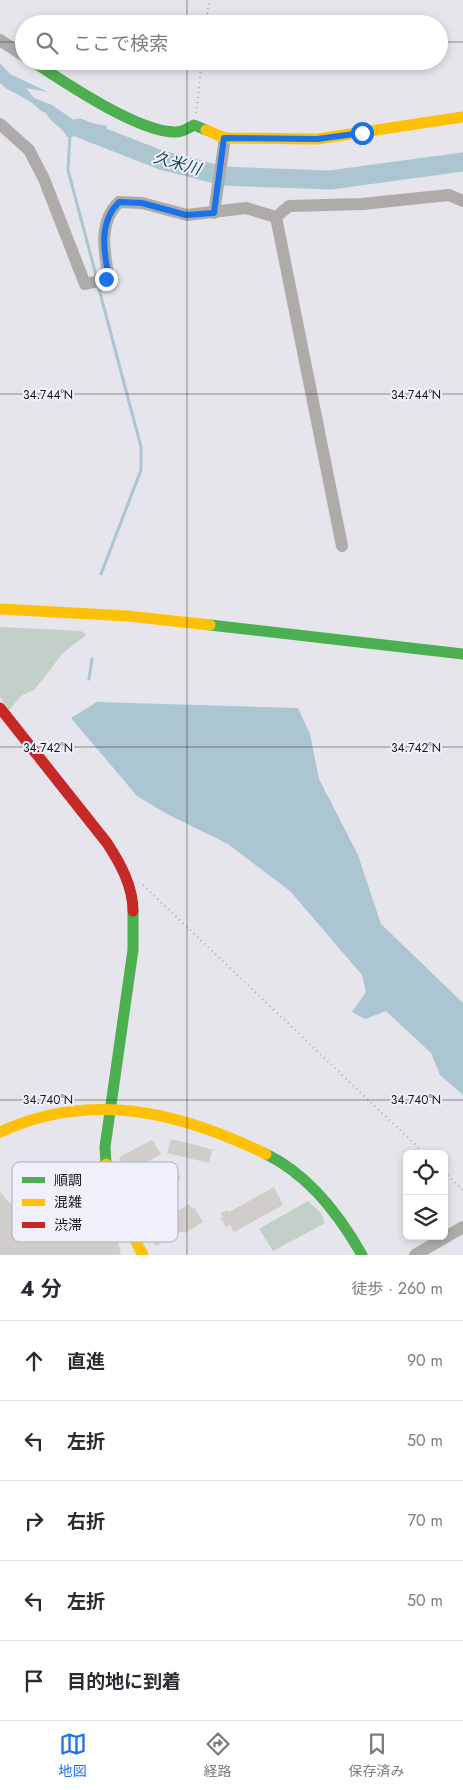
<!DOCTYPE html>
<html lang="ja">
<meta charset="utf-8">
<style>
body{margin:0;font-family:Jost,"Noto Sans JP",sans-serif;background:#f2f2f3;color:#2b2b33}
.controls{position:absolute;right:15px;bottom:15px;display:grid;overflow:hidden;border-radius:8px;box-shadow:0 2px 8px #0003}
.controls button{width:45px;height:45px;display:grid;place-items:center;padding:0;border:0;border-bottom:1px solid #e1e1e2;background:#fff;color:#2b2b33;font:25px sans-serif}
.stop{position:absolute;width:15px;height:15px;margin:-11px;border:4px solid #1a73e8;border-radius:50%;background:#fff}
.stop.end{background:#1a73e8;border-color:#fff;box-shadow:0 1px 5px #0008}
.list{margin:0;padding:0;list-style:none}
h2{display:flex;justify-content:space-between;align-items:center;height:65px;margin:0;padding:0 20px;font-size:21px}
h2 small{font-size:16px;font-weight:400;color:#7c7c81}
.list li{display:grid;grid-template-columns:32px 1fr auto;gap:15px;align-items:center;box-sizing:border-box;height:80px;padding:0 20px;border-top:1px solid #e1e1e2}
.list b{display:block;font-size:19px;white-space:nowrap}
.list em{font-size:16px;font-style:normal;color:#7c7c81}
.icon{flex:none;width:28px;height:28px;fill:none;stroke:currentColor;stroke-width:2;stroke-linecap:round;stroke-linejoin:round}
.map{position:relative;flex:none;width:463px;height:1255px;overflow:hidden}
.search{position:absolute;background:#fff;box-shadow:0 2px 8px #0003;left:15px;right:15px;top:15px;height:55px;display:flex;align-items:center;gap:12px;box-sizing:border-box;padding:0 18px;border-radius:28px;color:#7c7c81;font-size:19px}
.sheet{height:465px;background:#fff}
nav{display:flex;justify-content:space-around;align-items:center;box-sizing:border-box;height:70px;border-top:1px solid #e1e1e2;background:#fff;font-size:14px;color:#7c7c81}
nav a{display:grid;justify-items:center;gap:2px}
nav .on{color:#1a73e8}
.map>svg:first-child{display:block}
</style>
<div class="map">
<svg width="463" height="1255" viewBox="0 0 463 1255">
<rect width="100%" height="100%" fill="#e5e5eb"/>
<path fill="#c3d0c9" d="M0 627 81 631 86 635 63 653 35 689 21 696 9 710 0 697Z
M308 1201 321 1213 325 1223 273 1251 259 1229Z"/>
<path fill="#abc6d1" d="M0 63 10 74 48 92 26 88 34 98 52 105 74 120 107 126 101 141 76 130 73 137H67C62 126 51 124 46 113 37 110 37 105 29 101 19 94 9 92 0 83Z
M97 702 298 708 310 734 319 779 358 855 381 924 463 1003V1095L440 1075 431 1053 386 1011 365 1019 352 1012 366 992 362 975 290 891 228 844 167 814 137 796 71 718Z"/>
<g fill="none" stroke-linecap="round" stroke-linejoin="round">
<path stroke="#abc6d1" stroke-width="3" d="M70 134 68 170 97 279
M98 285 141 447V470L101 574
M89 679 92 659"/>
<path stroke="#abc6d1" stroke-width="19" d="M79 128 161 160 223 176 330 180 463 162"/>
</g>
<path fill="#d1cdca" d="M171 1139 215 1150 212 1151 209 1163 167 1153Z
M152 1140 161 1154 128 1173 119 1159 121 1156Z
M175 1168 181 1178 136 1204 130 1194Z
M274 1187 283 1205 234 1232 230 1225 226 1227 220 1218 223 1217 221 1213 227 1210 229 1212Z
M0 1192 16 1210 22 1230H27L28 1220 47 1222 46 1231 53 1232 64 1222 77 1218 89 1219 101 1223 111 1231 118 1241 121 1255H0Z
M189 1204 192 1209 194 1207 203 1222 185 1233 182 1231 156 1246 146 1229 150 1227 147 1223 166 1211 169 1216Z"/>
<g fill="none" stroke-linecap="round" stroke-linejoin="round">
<path stroke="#adacae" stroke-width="2" stroke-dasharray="1 4" stroke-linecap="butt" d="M206 24 209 0
M196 113 202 61
M143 885 425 1154
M444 1172 463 1190"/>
<path stroke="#aeabaa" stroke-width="12" d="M0 40 24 56
M0 124 29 150 44 179 85 284 109 279C104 252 98 222 119 202L142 203 187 215 246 208 276 217
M214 213 225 138
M276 217 342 546
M276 217 289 206 362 204 449 195 463 201
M415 1255 463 1227"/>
<path stroke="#4caf50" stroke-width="11" d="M32 61C64 82 139 133 176 132 182 132 189 128 194 125L206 130
M210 625 463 654
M266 1154C309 1175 339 1214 362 1255
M106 1164 105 1147 133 950V911"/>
<path stroke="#ffc107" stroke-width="11" d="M206 130 225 138 317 139 463 117
M0 609 128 616 210 625
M0 1132C92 1090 179 1112 266 1154
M106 1164 116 1204 143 1255"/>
<path stroke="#c62828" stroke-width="11" d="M0 708 107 843C120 863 133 886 133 911"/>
</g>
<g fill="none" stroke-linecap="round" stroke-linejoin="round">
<path stroke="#1a73e8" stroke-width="6" d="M106 279H109C104 252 98 223 119 202L142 203 186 215 214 213 224 138 317 139 362 133"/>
</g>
<path fill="none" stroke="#16161a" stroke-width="1" stroke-opacity="0.45" d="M187 0V24M0 42H24M439 42H463M187 61V1255M0 394H463M0 747H463M0 1100H463"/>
<g text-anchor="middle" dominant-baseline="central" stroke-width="4" stroke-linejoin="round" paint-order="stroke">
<g font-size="16" font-style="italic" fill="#0f4756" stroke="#eff0fb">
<text transform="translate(177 163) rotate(16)">久米川</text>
</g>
</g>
<rect x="12" y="1162" width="166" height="80" rx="8" fill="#eff0fb" stroke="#aeafb8" stroke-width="1"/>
<rect x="22" y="1177" width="23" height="6" fill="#4caf50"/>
<rect x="22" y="1199" width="23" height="7" fill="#ffc107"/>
<rect x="22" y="1222" width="23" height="6" fill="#c62828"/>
<g font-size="14" fill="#16161a">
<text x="54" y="1185">順調</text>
<text x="54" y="1207">混雑</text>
<text x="54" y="1230">渋滞</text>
</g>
<g font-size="12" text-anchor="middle" fill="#16161a" stroke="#eff0fb" stroke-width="4" stroke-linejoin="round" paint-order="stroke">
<text x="48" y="399">34.744°N</text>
<text x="416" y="399">34.744°N</text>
<text x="48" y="752">34.742°N</text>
<text x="416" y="752">34.742°N</text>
<text x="48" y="1104">34.740°N</text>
<text x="416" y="1104">34.740°N</text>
</g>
</svg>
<div class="controls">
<button><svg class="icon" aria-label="locate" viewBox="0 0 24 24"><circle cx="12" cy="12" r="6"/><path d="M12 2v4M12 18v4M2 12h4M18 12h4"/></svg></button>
<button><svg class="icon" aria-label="layers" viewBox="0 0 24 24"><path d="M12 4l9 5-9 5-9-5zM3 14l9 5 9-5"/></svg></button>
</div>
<div class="stop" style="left:362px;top:133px"></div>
<div class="stop end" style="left:106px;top:279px"></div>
<div class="search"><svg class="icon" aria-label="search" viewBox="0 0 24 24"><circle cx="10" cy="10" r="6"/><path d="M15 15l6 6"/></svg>ここで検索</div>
</div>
<section class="sheet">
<h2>4 分<small>徒歩 · 260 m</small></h2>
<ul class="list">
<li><svg class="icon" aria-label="ahead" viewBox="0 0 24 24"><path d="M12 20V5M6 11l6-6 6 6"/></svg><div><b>直進</b></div><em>90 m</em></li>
<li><svg class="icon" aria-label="left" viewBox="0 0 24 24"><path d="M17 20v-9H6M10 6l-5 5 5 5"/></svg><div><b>左折</b></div><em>50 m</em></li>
<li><svg class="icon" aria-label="right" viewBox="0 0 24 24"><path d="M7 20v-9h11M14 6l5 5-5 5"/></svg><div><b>右折</b></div><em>70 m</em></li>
<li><svg class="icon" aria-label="left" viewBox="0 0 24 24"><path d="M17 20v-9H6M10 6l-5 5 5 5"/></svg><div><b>左折</b></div><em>50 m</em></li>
<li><svg class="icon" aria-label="arrive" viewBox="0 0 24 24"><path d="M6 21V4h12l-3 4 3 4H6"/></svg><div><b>目的地に到着</b></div></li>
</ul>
</section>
<nav>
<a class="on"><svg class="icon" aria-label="map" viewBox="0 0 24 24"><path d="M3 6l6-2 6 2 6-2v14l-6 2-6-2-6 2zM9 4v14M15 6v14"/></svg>地図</a>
<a><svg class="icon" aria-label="directions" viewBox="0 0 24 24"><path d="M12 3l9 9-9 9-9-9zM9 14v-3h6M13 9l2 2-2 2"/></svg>経路</a>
<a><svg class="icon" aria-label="saved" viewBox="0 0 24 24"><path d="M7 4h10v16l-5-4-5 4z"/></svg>保存済み</a>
</nav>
